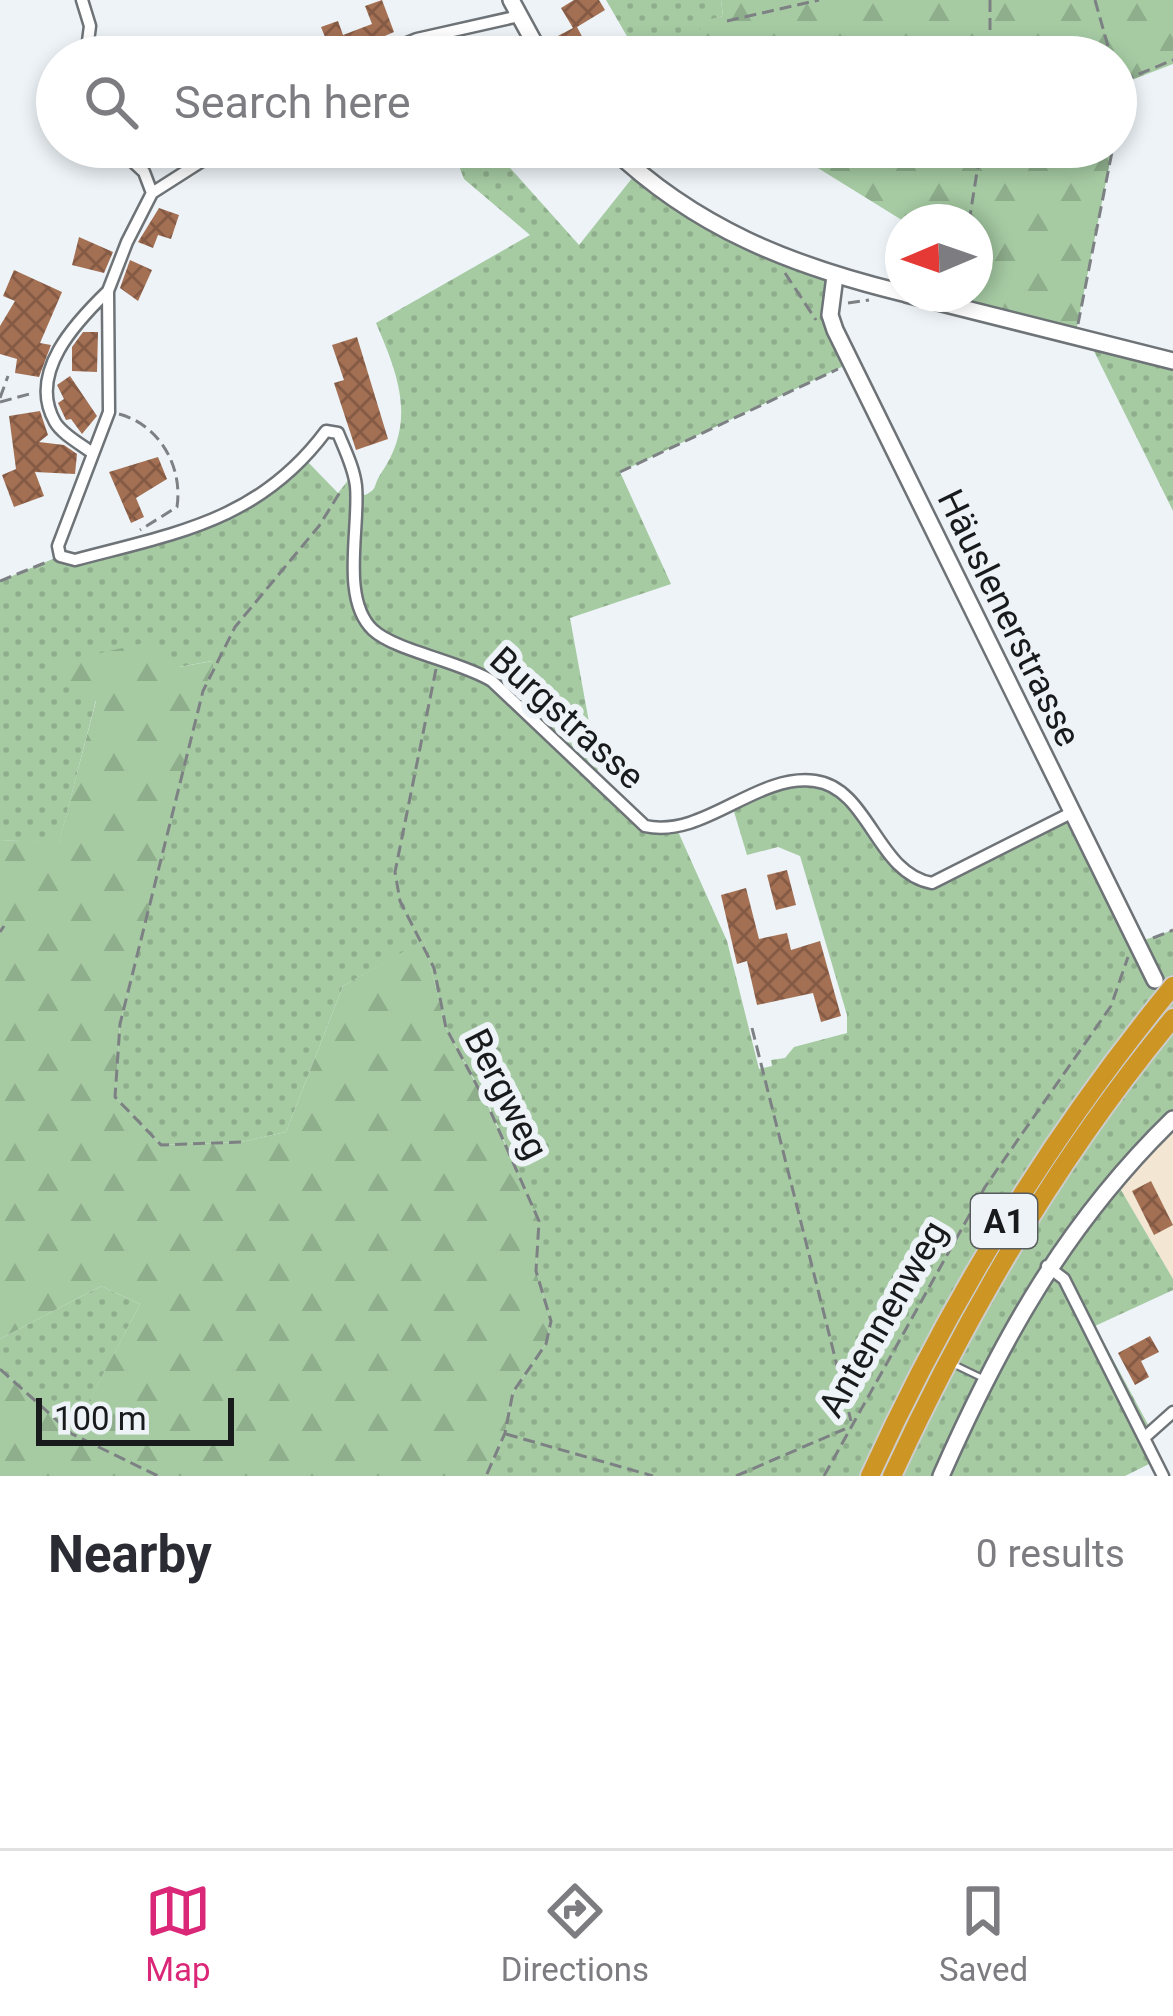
<!DOCTYPE html>
<meta charset="utf-8">
<style>
body{margin:0;font-family:Roboto,sans-serif;background:#f7f7f7;color:#2b2b33}
.compass{position:absolute;left:885px;top:204px;width:108px;height:108px;border-radius:50%;background:#fff;box-shadow:0 6px 18px #0003;rotate:268deg}
.scale{position:absolute;left:36px;bottom:30px;width:198px;box-sizing:border-box;padding-left:12px;border:6px solid #181a1c;border-top:0;font-size:33px;line-height:42px;white-space:nowrap;color:#181a1c;-webkit-text-stroke:9px #edf3f7;paint-order:stroke}
.list{margin:0;padding:0;list-style:none}
h2{display:flex;justify-content:space-between;align-items:center;height:156px;margin:0;padding:0 48px;font-size:51px}
h2 small{font-size:39px;font-weight:400;color:#7c7c81}
.icon{flex:none;width:66px;height:66px;fill:none;stroke:currentColor;stroke-width:2;stroke-linecap:round;stroke-linejoin:round}
.map{position:relative;flex:none;width:1173px;height:1476px;overflow:hidden}
.search{position:absolute;background:#fff;box-shadow:0 6px 18px #0003;left:36px;right:36px;top:36px;height:132px;display:flex;align-items:center;gap:30px;box-sizing:border-box;padding:0 42px;border-radius:66px;color:#7c7c81;font-size:45px}
.sheet{height:372px;background:#fff}
nav{display:flex;justify-content:space-around;align-items:center;box-sizing:border-box;height:168px;border-top:3px solid #e1e1e2;background:#fff;font-size:33px;color:#7c7c81}
nav a{display:grid;justify-items:center;gap:6px}
nav .on{color:#db2777}
.map>svg:first-child{display:block}
</style>
<div class="map">
<svg width="1173" height="1476" viewBox="0 0 1173 1476">
<defs>
<pattern id="grass-dots" width="8" height="8" patternUnits="userSpaceOnUse" patternTransform="scale(3)"><rect width="8" height="8" fill="#a6cba3"/><path d="M2 2h.1M6 6h.1" fill="none" stroke="#8eae8c" stroke-width="1.8" stroke-linecap="round"/></pattern>
<pattern id="forest-firs" width="22" height="20" patternUnits="userSpaceOnUse" patternTransform="scale(3)"><rect width="22" height="20" fill="#a6cba3"/><path d="M5 1l3.5 6h-7zM16 11l3.5 6h-7z" fill="#8eae8c"/></pattern>
<pattern id="building-cross-hatch" width="8" height="8" patternUnits="userSpaceOnUse" patternTransform="scale(3)"><rect width="8" height="8" fill="#a47054"/><path d="M0 0l8 8M0 8l8-8" fill="none" stroke="#855b45"/></pattern>
</defs>
<rect width="100%" height="100%" fill="#edf3f7"/>
<path fill="#f3e6d2" d="M1173 1119V1279L1114 1178Z"/>
<path fill="url(#grass-dots)" d="M606 0H721L723 16 704 22 686 57H668L654 45 639 57Z
M452 147 495 151 579 245 637 172 677 203 835 276 831 302 850 363 620 472 671 584 570 618 601 788 631 818 676 827 727 941 759 1069 772 1066 771 1060 785 1058 794 1047 847 1033V1015L800 856 778 847 747 855 732 805 790 782 811 780 843 795 903 870 932 883 1071 813 1136 943 1173 930V1119L1114 1178 1173 1279V1290L1095 1326 1152 1432 1155 1461 1125 1476H486L505 1433 513 1392 546 1344 551 1321 536 1271 538 1221 490 1108 446 1028 424 941 343 986 286 1132 241 1142 161 1145 115 1097 120 1024 212 661 179 667 50 665 96 700 59 843 0 840V581L60 556 75 560 248 506 305 459 338 493 354 473 356 489 365 495C378 489 373 486 380 475 417 422 399 377 376 323L530 235 464 179Z
M1089 341 1173 361V511Z
M101 1286 140 1304 72 1434 0 1369V1339Z"/>
<path fill="url(#forest-firs)" d="M721 0H1173V64L1121 84 1116 129V57H686L704 21 723 16Z
M784 147H1113L1075 337 948 304 951 294H975V222H905Z
M144 643 179 667 213 661 120 1024 115 1097 161 1145 241 1142 286 1132 343 986 424 940 446 1028 489 1108 539 1221 536 1271 551 1321 546 1344 513 1392 505 1433 486 1476H0V1369L72 1433 140 1304 101 1286 0 1339V840L59 842 96 701 48 665Z"/>
<path fill="url(#building-cross-hatch)" d="M382 0 394 32 336 57H319L315 46 327 42 321 27 338 21 343 35 372 24 365 6Z
M574 0H599L605 10 577 27 593 57H567L556 37 573 28 561 8Z
M159 208 179 215 171 239 158 235 153 248 138 242Z
M79 237 113 252 104 273 72 265Z
M130 260 152 270 138 301 120 288Z
M14 270 62 292 40 343 51 345 39 377 15 373 17 359 0 354V326L15 301 3 296Z
M83 332H98L97 372 72 371V347Z
M357 337 388 439 356 450 334 383 344 380 332 345Z
M70 376 97 416 82 434 71 419 66 420 58 403 64 399 57 385Z
M40 411 48 435 39 442 64 445 77 454 75 474 35 472 44 496 14 507 2 475 16 469 9 416Z
M158 457 167 479 136 498 144 517 131 523 109 472Z
M787 870 796 905 776 910 767 875Z
M746 888 759 939 787 933 791 950 820 941 841 1016 821 1022 813 993 757 1005 747 961 737 964 721 895Z
M1151 1181 1173 1225 1154 1235 1132 1191Z
M1150 1336 1159 1352 1141 1361 1149 1377 1135 1385 1118 1353Z"/>
<g fill="none" stroke-linecap="round" stroke-linejoin="round">
<g stroke="#6e7377" stroke-width="9">
<path id="lane" d="M953 1364 980 1377"/>
</g>
<g stroke="#6e7377" stroke-width="15">
<path id="street" d="M82 0 90 26 86 57
M372 57 417 39 519 16
M117 147 144 172 152 193
M224 147 152 193 127 242 108 291 109 412 58 546 60 556 75 560C176 533 259 521 326 431L338 433C345 450 354 468 356 486 360 527 340 599 373 630 396 651 459 661 492 681L645 826C704 839 756 773 815 781 869 788 877 874 932 883L1071 813
M91 452C79 443 62 434 55 422 27 373 76 322 108 291
M1047 1266 1064 1279 1163 1476
M1145 1437 1173 1412"/>
</g>
<g stroke="#6e7377" stroke-width="20">
<path id="secondary" d="M511 0 542 57
M611 147C695 228 792 266 903 293
M835 276 830 315 835 330 1155 980
M906 294 1173 361
M941 1476C1001 1340 1066 1223 1173 1119"/>
</g>
<g stroke="#cccdcd" stroke-width="22">
<path id="highway" d="M870 1476C950 1300 1050 1136 1173 986
M892 1476C967 1313 1058 1157 1173 1018"/>
</g>
<path stroke="#7d8184" stroke-width="3" stroke-dasharray="12 6" stroke-linecap="butt" d="M990 0V57
M1095 0 1111 57
M727 21 819 0
M1116 71 1121 84 1116 129
M1122 81 1173 60
M969 222 981 147
M785 273 816 320
M848 303 869 300
M1078 324 1113 147
M0 398 8 376
M0 402 33 393
M119 414C160 425 183 467 177 507L140 530
M620 472 838 369
M0 581 47 562
M436 669 395 872 400 901 434 968 446 1028 489 1108 539 1221 536 1271 551 1321 546 1344 513 1392 505 1433 486 1476
M0 932 4 926
M1153 938 1173 930
M752 1028 851 1421
M241 1142 161 1145 115 1097 120 1024 203 691 235 627 319 526 342 489
M0 1369 72 1434 158 1476
M506 1434 653 1476
M736 1476 845 1429
M824 1476 985 1187 1111 1006 1128 957"/>
<use href="#lane" stroke="#fff" stroke-width="4.5"/>
<use href="#street" stroke="#fff" stroke-width="10"/>
<use href="#secondary" stroke="#fff" stroke-width="15"/>
<use href="#highway" stroke="#cd9523" stroke-width="18"/>
</g>
<g text-anchor="middle" dominant-baseline="central" stroke-width="12" stroke-linejoin="round" paint-order="stroke">
<rect fill="#edf3f7" stroke="#585b5e" stroke-width="3" x="971" y="1194" width="66" height="54" rx="9"/>
<g font-size="33" font-weight="bold" fill="#181a1c">
<text x="1004" y="1221">A1</text>
</g>
<g font-size="36" fill="#181a1c" stroke="#edf3f7">
<text transform="translate(1009 618) rotate(64)">Häuslenerstrasse</text>
<text transform="translate(567 718) rotate(42)">Burgstrasse</text>
<text transform="translate(506 1094) rotate(63)">Bergweg</text>
<text transform="translate(883 1319) rotate(-60)">Antennenweg</text>
</g>
</g>
</svg>
<svg class="compass" viewBox="-18 -18 36 36"><path d="M0-13l5 13h-10z" fill="#e53935"/><path d="M0 13l5-13h-10z" fill="#7c7c81"/></svg>
<div class="scale">100 m</div>
<div class="search"><svg class="icon" aria-label="search" viewBox="0 0 24 24"><circle cx="10" cy="10" r="6"/><path d="M15 15l6 6"/></svg>Search here</div>
</div>
<section class="sheet">
<h2>Nearby<small>0 results</small></h2>
<ul class="list">
</ul>
</section>
<nav>
<a class="on"><svg class="icon" aria-label="map" viewBox="0 0 24 24"><path d="M3 6l6-2 6 2 6-2v14l-6 2-6-2-6 2zM9 4v14M15 6v14"/></svg>Map</a>
<a><svg class="icon" aria-label="directions" viewBox="0 0 24 24"><path d="M12 3l9 9-9 9-9-9zM9 14v-3h6M13 9l2 2-2 2"/></svg>Directions</a>
<a><svg class="icon" aria-label="saved" viewBox="0 0 24 24"><path d="M7 4h10v16l-5-4-5 4z"/></svg>Saved</a>
</nav>
